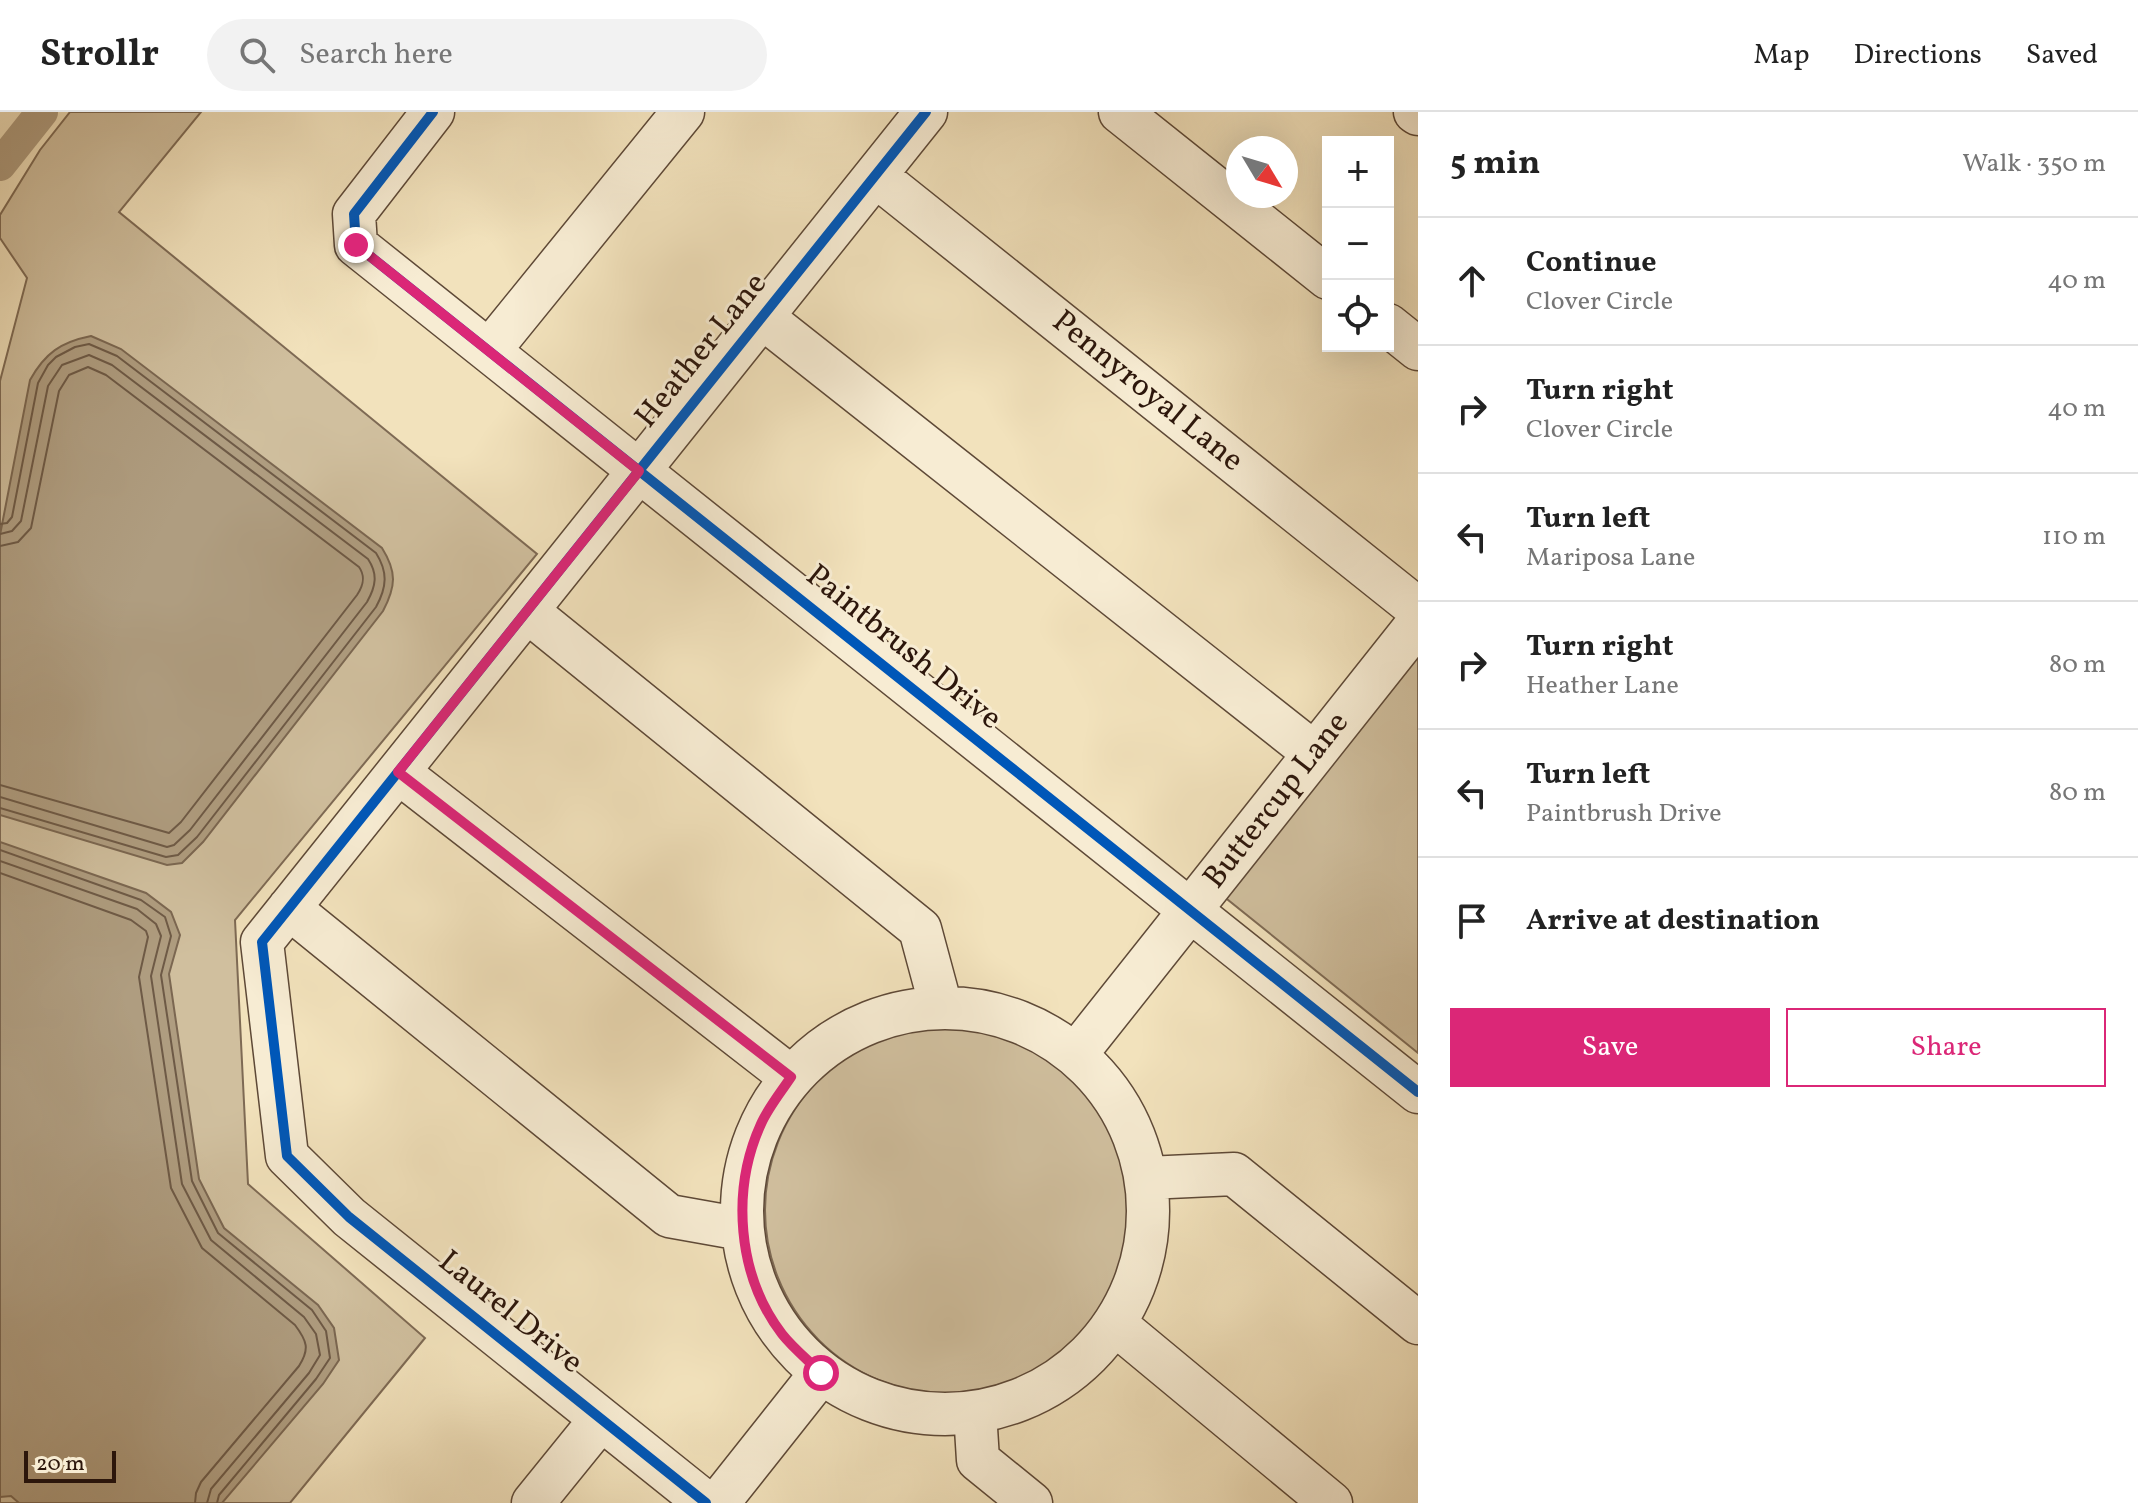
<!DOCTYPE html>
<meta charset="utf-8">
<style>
body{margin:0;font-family:Vollkorn,serif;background:#f2f2f2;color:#222}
.controls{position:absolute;right:24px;top:24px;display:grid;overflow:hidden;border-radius:0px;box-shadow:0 8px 32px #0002}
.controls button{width:72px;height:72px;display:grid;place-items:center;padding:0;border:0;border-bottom:2px solid #e0e0e0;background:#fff;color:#222;font:40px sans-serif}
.compass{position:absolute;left:1226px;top:24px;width:72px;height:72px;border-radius:50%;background:#fff;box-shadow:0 8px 32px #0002;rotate:128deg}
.scale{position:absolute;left:24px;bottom:20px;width:92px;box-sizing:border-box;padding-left:8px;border:4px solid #2c160b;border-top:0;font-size:22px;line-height:28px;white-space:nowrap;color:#2c160b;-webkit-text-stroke:6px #f7ecd3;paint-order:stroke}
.stop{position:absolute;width:24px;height:24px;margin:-18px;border:6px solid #db2777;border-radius:50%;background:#fff}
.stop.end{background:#db2777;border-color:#fff;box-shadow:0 2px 8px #0008}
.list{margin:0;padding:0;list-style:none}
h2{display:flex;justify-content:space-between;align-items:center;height:104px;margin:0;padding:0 32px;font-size:34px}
h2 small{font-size:26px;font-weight:400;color:#767676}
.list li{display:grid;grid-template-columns:52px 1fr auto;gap:24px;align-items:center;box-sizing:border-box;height:128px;padding:0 32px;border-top:2px solid #e0e0e0}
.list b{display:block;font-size:30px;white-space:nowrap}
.list p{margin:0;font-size:26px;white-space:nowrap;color:#767676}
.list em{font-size:26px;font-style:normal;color:#767676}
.actions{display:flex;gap:16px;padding:24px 32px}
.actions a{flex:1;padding:18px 0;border:2px solid #db2777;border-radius:0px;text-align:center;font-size:28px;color:#db2777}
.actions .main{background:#db2777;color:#fff}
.icon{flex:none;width:44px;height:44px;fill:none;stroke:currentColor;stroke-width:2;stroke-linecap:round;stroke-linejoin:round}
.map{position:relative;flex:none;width:1418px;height:1391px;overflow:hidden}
header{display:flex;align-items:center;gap:48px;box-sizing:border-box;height:112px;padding:0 40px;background:#fff;border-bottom:2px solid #e0e0e0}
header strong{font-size:38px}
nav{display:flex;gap:44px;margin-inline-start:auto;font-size:28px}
.search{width:560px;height:72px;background:#f2f2f2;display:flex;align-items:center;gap:20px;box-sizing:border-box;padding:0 28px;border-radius:44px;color:#767676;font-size:30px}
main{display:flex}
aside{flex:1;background:#fff}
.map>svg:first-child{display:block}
</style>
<header>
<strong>Strollr</strong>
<div class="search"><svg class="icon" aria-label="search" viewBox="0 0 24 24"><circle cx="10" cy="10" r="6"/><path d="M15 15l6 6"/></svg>Search here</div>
<nav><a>Map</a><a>Directions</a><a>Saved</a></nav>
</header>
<main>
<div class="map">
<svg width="1418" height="1391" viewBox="0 0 1418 1391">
<rect width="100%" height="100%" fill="#f2e2bc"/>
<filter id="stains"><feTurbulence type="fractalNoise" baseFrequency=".0025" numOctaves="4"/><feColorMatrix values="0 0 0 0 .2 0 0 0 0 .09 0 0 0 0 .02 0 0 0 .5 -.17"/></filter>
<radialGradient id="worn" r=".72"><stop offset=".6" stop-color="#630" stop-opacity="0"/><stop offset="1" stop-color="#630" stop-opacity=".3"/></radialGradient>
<path fill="#d0bf9e" stroke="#7e6a54" stroke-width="2" d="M70 0H201L119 100 537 442 235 808 248 1072 425 1226 290 1391H0V269L27 166 0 126V103L40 38Z
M1418 531V941L1217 779Z
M765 1098a184 184 0 1 1 368 0a184 184 0 1 1-368 0Z"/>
<path fill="#af9d80" stroke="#7b6751" stroke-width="2" d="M91 224 121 237 382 436C397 460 396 474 383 499L203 730 182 751 167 753 0 703V423L30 268C45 241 61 230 91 224Z
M0 730 146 781 171 800 180 823 169 862 199 1067 224 1116 318 1193 334 1216 339 1248 323 1272 222 1391H19L11 1384 0 1385Z"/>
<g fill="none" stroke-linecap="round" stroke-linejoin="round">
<path stroke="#6e5a46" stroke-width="2" d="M0 412 7 411 12 405 38 271 48 253 56 245 75 235 89 232 117 244 376 441C388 460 387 475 376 495L197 725 178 743 166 745 0 696
M0 422 12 419 21 409 48 274 62 253 89 243 112 253 368 447C378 462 376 474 367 490L190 718 174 733 167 735 0 685
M0 434 18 430 31 416 59 279 69 263 88 255 106 263 359 455C366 465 363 474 357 483L181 710 169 721 0 673
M0 738 141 788 165 805 171 824 161 863 192 1069 218 1121 312 1198 326 1219 330 1246 316 1267 219 1383 217 1391
M0 749 137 797 156 812 161 824 151 864 182 1072 211 1128 304 1205 316 1222 320 1243 309 1261 211 1377 207 1391
M0 761 131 808 146 819 148 825 139 865 171 1076 202 1136 295 1213C307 1229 310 1237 299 1254L201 1370 196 1381 195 1391"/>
<path stroke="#af9d80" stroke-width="32" d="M0 53 42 0"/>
<g stroke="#5e4937" stroke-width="45">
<path id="minor" d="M433 0 354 102 356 133 1418 980
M1120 0 1328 166
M1415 0 1418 2
M876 64 1418 497
M762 205 1314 641
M1388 213 1418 237
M489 239 683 0
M527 499 920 817 941 895
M398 660 791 965
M289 796 669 1104 742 1117
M742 1099a203 203 0 1 1 406 0a203 203 0 1 1-406 0Z
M1076 942 1418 511
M1147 1066 1234 1062 1418 1211
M1115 1212 1331 1391
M975 1300 978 1348 1031 1391
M533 1391 601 1307
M706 1391 349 1105 287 1044 262 830 926 0
M718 1391 821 1261"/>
</g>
<use href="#minor" stroke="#f7ecd3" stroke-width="42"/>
<g stroke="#f7ecd3" stroke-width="15">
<path id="cycleway" d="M433 0 354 102 356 133 1418 980
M706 1391 349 1105 287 1044 262 830 926 0"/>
</g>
<use href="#cycleway" stroke="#0057b8" stroke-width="10"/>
</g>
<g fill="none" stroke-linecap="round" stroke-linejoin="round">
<path stroke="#db2777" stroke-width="10" d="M356 133 639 359 398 660 791 965C781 980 768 996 761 1012 731 1078 737 1163 782 1222 793 1236 808 1248 821 1261"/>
</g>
<g text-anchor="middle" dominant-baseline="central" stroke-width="6" stroke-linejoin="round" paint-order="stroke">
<g font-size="32" fill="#2c160b" stroke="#f7ecd3">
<text transform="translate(702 239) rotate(-51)">Heather Lane</text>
<text transform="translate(1147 280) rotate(39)">Pennyroyal Lane</text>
<text transform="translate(903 536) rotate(39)">Paintbrush Drive</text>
<text transform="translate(1277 689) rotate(-52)">Buttercup Lane</text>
<text transform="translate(510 1201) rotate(39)">Laurel Drive</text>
</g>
</g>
<rect width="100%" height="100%" filter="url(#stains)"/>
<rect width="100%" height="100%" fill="url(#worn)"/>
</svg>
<div class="controls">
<button>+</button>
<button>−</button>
<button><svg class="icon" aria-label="locate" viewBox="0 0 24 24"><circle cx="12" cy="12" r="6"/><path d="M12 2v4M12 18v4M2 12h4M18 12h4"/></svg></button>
</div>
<svg class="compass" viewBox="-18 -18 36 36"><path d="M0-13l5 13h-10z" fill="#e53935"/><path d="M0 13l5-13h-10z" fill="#767676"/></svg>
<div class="scale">20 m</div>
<div class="stop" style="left:821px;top:1261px"></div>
<div class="stop end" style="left:356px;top:133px"></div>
</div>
<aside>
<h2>5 min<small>Walk · 350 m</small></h2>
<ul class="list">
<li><svg class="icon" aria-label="ahead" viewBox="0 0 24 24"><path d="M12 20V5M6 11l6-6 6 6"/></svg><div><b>Continue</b><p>Clover Circle</p></div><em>40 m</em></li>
<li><svg class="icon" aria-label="right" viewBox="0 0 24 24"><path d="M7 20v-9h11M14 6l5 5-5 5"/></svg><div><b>Turn right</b><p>Clover Circle</p></div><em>40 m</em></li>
<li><svg class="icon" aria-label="left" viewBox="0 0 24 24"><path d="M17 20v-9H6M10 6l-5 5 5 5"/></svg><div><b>Turn left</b><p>Mariposa Lane</p></div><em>110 m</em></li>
<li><svg class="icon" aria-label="right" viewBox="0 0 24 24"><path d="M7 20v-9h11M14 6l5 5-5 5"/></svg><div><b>Turn right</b><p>Heather Lane</p></div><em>80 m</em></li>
<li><svg class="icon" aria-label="left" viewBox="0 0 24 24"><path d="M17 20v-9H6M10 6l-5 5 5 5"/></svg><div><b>Turn left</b><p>Paintbrush Drive</p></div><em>80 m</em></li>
<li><svg class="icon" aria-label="arrive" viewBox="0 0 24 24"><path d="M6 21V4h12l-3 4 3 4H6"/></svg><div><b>Arrive at destination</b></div></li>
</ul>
<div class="actions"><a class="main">Save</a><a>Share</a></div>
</aside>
</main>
